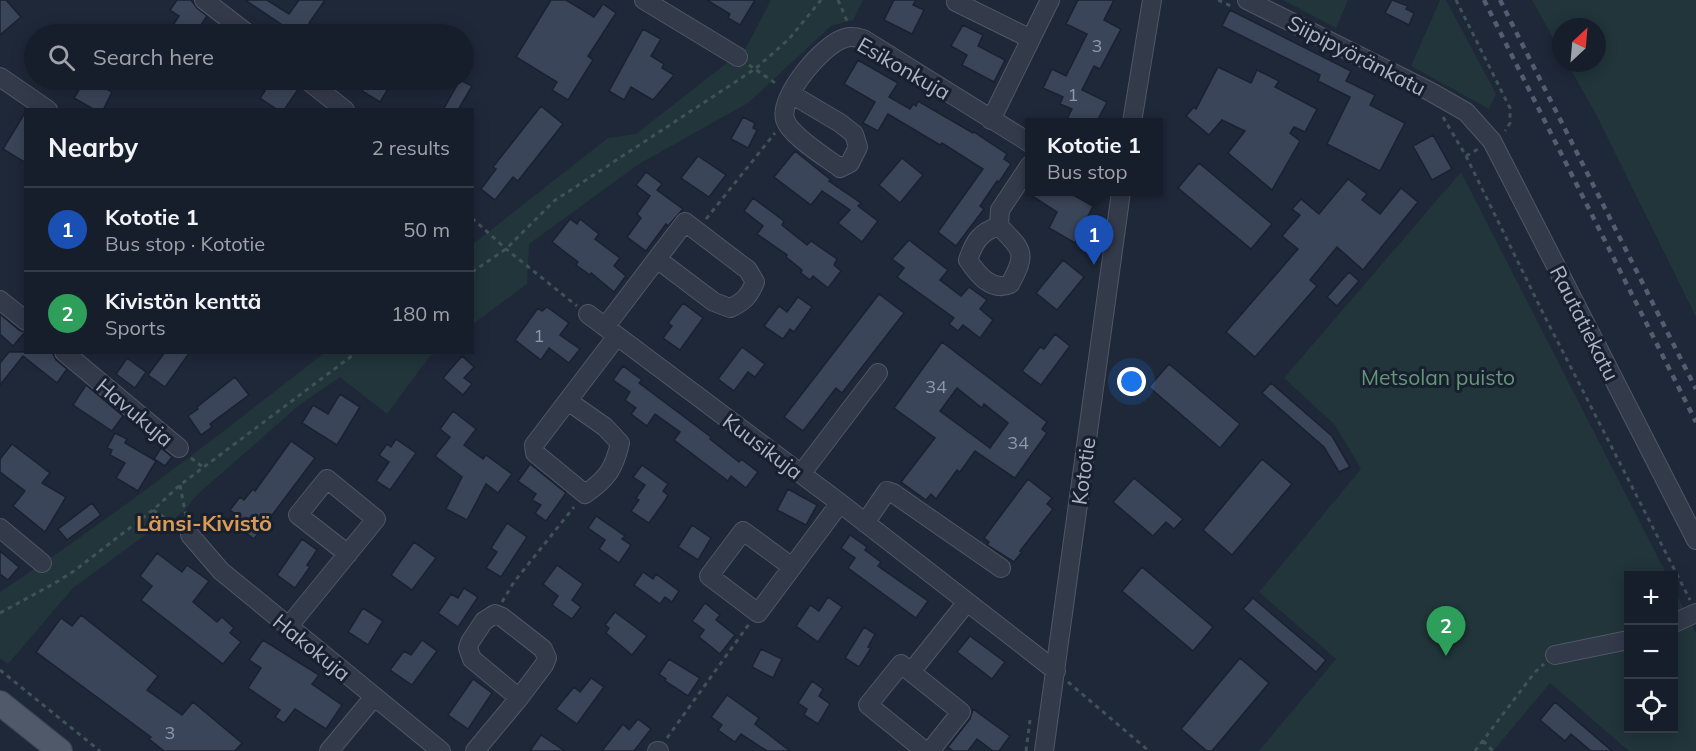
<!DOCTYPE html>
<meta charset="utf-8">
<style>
body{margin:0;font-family:Mulish,sans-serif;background:#202733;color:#f1f3f6}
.controls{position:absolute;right:18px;bottom:18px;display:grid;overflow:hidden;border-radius:0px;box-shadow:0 3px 15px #0003}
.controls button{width:54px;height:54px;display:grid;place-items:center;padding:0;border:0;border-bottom:2px solid #363c47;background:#171e2b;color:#f1f3f6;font:30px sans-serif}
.compass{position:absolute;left:1552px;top:18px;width:54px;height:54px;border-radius:50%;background:#171e2b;box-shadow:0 3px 15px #0003;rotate:26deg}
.you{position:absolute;left:1132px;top:382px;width:21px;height:21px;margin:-15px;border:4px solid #fff;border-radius:50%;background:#1a73e8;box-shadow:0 0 0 9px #1a73e833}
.badge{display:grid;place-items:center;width:39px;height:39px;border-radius:50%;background:#ea580c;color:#fff;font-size:20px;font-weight:700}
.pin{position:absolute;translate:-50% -50px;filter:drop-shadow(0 2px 3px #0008)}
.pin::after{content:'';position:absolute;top:32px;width:21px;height:18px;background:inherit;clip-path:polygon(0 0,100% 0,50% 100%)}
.popup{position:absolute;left:1025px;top:118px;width:138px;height:78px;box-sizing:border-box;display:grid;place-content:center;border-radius:0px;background:#171e2b;filter:drop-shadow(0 2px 4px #0005);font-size:20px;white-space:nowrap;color:#9ea2a9}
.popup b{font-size:22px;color:#f1f3f6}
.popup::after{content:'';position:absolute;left:50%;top:100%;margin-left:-12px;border:12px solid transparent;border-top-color:#171e2b}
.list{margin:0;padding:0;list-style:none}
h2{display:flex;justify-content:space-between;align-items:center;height:78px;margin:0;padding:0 24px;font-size:26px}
h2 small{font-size:20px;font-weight:400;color:#9ea2a9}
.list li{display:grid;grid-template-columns:39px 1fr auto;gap:18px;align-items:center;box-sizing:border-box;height:84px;padding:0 24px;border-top:2px solid #363c47}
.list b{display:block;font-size:22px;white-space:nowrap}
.list p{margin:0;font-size:20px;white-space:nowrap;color:#9ea2a9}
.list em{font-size:20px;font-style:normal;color:#9ea2a9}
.icon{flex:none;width:33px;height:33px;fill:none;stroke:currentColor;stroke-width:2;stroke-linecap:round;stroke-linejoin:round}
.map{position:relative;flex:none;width:1696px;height:751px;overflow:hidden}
.search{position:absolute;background:#171e2b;box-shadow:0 3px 15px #0003;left:24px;top:24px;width:450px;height:66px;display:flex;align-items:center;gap:15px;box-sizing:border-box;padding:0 21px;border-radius:33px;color:#9ea2a9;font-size:22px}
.panel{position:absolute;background:#171e2b;box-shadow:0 3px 15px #0003;left:24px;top:108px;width:450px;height:246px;border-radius:0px}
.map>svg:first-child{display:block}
</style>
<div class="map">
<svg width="1696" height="751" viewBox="0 0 1696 751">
<rect width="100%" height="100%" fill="#1f2839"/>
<path fill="#21353a" d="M771 0H863L853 20 831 26 748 103 639 164 529 244 527 284 473 324V244L608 138 636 134 746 48Z
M1283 0H1348L1336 28Z
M1440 0H1446L1496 94 1489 109 1411 66Z
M1532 0H1696V317L1596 114 1567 63H1597V27H1561V52Z
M1461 172 1667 575 1628 576V728H1674V589L1696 633V751H1629L1550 683 1493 751H1259L1336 659 1259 592 1361 469 1335 425 1284 378Z
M324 353H435L429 357 387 414 340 377 298 406 197 495 184 511 171 521 148 533 73 588 8 664 0 658V592C112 518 218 436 324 353Z"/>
<path fill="#3b4559" stroke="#1a2130" stroke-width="1.5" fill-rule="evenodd" d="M0 0H6L21 17 0 35Z
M177 0H191L197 8 207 16 197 31 191 27 186 34H177L170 30 179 16 170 10Z
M245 0H267L289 14 299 0H325L309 23 314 26 309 34H296Z
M551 0H566L594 17 603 4 616 13 588 56 593 60 568 100 552 90 557 82 516 57Z
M707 0H755L740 25 728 18 730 14Z
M894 0H916L913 5 924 10 912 34 884 20Z
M1078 0H1114L1104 20 1121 29 1100 69 1094 66 1082 90 1107 102 1096 123H1065L1072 109 1060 104 1063 97 1043 88 1052 69 1066 76 1087 34 1066 24Z
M1392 0 1408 6 1406 9 1414 13 1409 25 1385 13Z
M1230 10 1351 71 1346 81 1375 95 1370 105 1405 123 1380 171 1327 144 1350 97 1318 81 1320 75 1222 26Z
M963 25 983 35 978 46 1005 60 994 82 962 65 967 55 951 46Z
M643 29 661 39 651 56 664 64 662 68 674 75 653 100 631 87 624 100 609 91Z
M858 60 898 83 889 97 910 109 913 104 916 106 918 101 973 133 974 132 1007 154 1004 159 1011 164 999 182 997 181 980 206 984 209 956 246 938 232 983 169 942 143 940 145 888 114 878 131 863 123 875 102 844 84Z
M1218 67 1251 83 1257 70 1279 81 1275 87 1317 109 1305 132 1294 127 1290 133 1300 141 1272 190 1228 153 1245 131 1222 120 1209 135 1186 116 1194 107 1196 109Z
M85 80H90L112 92 103 110H95L74 98Z
M248 80H294L299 88 284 110H278L260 98 265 91Z
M369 80H384L391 84 380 102 362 91Z
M460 80 472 86 458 110H443Z
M541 106 563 124 518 181 513 177 495 200 481 189 496 169 493 167Z
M26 111V163L3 149Z
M743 117 755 123 753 128 757 130 748 148 731 139Z
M1433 135 1452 169 1432 180 1413 146Z
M795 151 831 180 829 181 861 203 858 206 878 221 862 242 838 223 850 210 822 191 811 205 774 177Z
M698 156 726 175 709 197 681 178Z
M902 158 923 175 900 203 879 185Z
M1199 163 1272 224 1251 249 1178 188Z
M646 172 662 184 657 190 683 209 668 226 666 224 646 251 627 237 641 218 637 214 650 196 636 185Z
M1348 179 1367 194 1362 200 1380 214 1401 188 1418 202 1363 270 1337 247 1310 280 1317 286 1255 357 1226 332 1298 249 1282 236 1300 215 1292 209 1301 199 1319 214Z
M1026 192H1068L1093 206 1075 243 1049 228 1057 212Z
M753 198 784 221 782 225 807 245 811 241 837 259 834 265 841 271 828 288 813 276 810 280 801 273 802 270 786 257 787 255 757 234 763 226 744 211Z
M570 219 577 224 580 219 599 234 595 239 620 258 614 266 626 276 614 292 591 273 590 275 576 265 578 262 552 242Z
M909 240 948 270 940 280 961 296 969 287 987 300 980 309 993 320 980 338 963 325 958 331 949 324 954 318 897 277 904 268 892 259Z
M1063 260 1084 277 1057 310 1036 293Z
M1349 272 1359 281 1337 306 1327 297Z
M879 294 904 313 842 393 836 388 803 431 784 417Z
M798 297 812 307 794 332 790 329 783 339 764 326 779 306 787 312Z
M683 303 703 318 680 350 663 338 672 326 668 323Z
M547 307 569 323 560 335 580 349 569 363 549 348 541 360 515 340 538 308 542 311Z
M0 314 19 330 25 332 13 346 0 334Z
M1055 334 1070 346 1041 385 1022 371 1040 347 1044 349Z
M942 342 1047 422 1042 429 1047 433 1015 478 975 451 960 472 957 470 936 499 931 494 926 500 901 482 935 438 894 408ZM957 388 982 408 984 404 1008 423 990 448 940 411Z
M742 347 765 364 755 377 748 372 734 391 718 379Z
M9 352H52L56 360 67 369 57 383 23 356 0 385V363Z
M165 352H190L165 387 148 375Z
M462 356 474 367 464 378 472 384 463 395 443 378Z
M127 358 146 372 135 388 116 374Z
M1169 364 1240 424 1220 448 1149 387Z
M623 366 642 380 639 383 711 437 710 439 739 462 741 459 758 472 746 488 731 476 728 481 674 440 680 432 655 414 647 426 631 414 636 408 625 400 630 392 613 380Z
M235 377 249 395 210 424 212 427 201 435 188 416 198 409 197 407Z
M1271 383 1332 436 1350 467 1339 472 1324 447 1262 393Z
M86 385 123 416 112 431 73 405Z
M340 394 360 407 337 445 302 423 313 405 328 414Z
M453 411 476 429 464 445 483 459 486 455 512 474 498 493 486 484 467 520 446 509 462 477 435 456 450 437 440 429Z
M115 433 127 439 125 443 156 461 138 491 116 478 125 463 110 455 112 450 107 448Z
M396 439 416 453 390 490 376 481 389 462 379 455 387 444 391 447Z
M291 441 315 458 254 539 228 520 234 513 230 510 240 497 244 500 253 489 255 491Z
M12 444 50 473 42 483 66 497 45 532 13 506 25 491 0 472V459Z
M161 448 172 457 165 466 154 459Z
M1262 459 1292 484 1232 555 1203 530Z
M530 464 566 493 546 521 535 513 541 505 532 500 536 494 518 481Z
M642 465 668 484 663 491 668 495 666 499 649 523 631 511 639 500 636 498 645 485 633 477Z
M1134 478 1183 519 1174 529 1166 522 1153 536 1113 502Z
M1028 479 1052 498 1047 504 1053 509 1020 551 1022 552 1014 562 987 545 989 542 984 538Z
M788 489 817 505 806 525 777 510Z
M92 503 101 515 67 540 58 529Z
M596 516 625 536 622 539 631 545 619 563 599 549 605 540 588 528Z
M507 523 527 537 501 577 486 568 497 552 491 548Z
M692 525 711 538 698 560 678 547Z
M850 535 867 547 865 550 881 562 878 566 928 601 916 618 848 568 855 558 841 548Z
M302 539 317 550 307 565 310 567 295 588 277 575Z
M414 542 436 558 412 590 391 575Z
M0 551 19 567 8 580 0 574Z
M157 553 182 572 187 565 209 581 193 602 217 622 222 617 234 628 230 633 241 642 223 664 141 600 152 586 140 576Z
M557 565 583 584 572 600 581 607 572 619 552 605 558 596 543 584Z
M1142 567 1213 627 1193 651 1122 591Z
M643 572 653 579 656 574 679 591 672 602 665 597 660 604 634 585Z
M464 588 478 597 458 627 438 613 451 594 458 598Z
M828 597 842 607 818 642 796 626 810 605 819 611Z
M1253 598 1326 660 1316 672 1243 609Z
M705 603 720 615 716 620 735 635 720 654 699 637 704 630 692 621Z
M363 608 383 621 368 645 348 632Z
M615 612 647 636 632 655 606 633 609 628 605 625Z
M81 615 158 676 147 690 182 715 193 702 242 743 235 751H164L149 739 151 737 36 652 61 618 72 626Z
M864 627 875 634 868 647 871 648 859 667 845 658Z
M970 636 1005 662 992 679 957 652Z
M263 640 319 675 312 684 342 705 326 729 295 709 284 723 275 717 280 710 248 688 261 668 249 660Z
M422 640 437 651 412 685 390 670 404 651 411 655Z
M761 649 782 659 773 678 752 667Z
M1240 658 1269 683 1212 751H1207L1181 729Z
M669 659 700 678 688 696 665 681 666 679 659 674Z
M591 678 604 687 577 724 556 709 574 687 580 692Z
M473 679 492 693 468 729 448 715Z
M812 681 823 689 819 696 830 704 818 724 804 715 807 709 798 703Z
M727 695 759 718 755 724 790 751H767L741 734 735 742 718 730 722 725 711 717Z
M1555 702 1612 751H1591L1571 734 1565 741 1540 720Z
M973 709 1010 736 999 751H993L977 739 968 751H953L948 747 970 719Z
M638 719 651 729 634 751H602L623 724 629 730Z
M541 735 565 751H530Z"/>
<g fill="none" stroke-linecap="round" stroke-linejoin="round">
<g stroke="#505767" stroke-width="20">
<path id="minor" d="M204 0 248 34
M644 0 738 57
M957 0 956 2 1031 39
M1247 0 1431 92 1466 112 1492 141 1696 540
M0 77 48 110
M307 80 345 110
M791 94 840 123 854 134 858 147 850 163 840 168C827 158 789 135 785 119 779 96 823 44 845 38 851 36 856 37 863 39L1030 143
M991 120 1050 0
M1132 122 1152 0
M999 226C1022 250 1028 252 1010 284 992 292 978 275 968 260 974 242 980 232 999 226Z
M999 226 1000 210 1030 165
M0 300 26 321
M588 314 840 503 1056 671
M605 327 685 222 748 270 755 282C749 296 744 302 730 308L714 302 657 259
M64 352 179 448
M568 401 605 427 620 443C614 469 607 479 585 494L535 453 534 445 617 336
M801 474 878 373
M865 523 887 491 893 493 1001 568
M0 528 42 563
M190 535 221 571 441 751
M792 567 743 531 709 576 758 613 840 503
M1674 623 1696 613
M288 627 376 519 327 479 298 515 348 554
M1555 655 1628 640
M911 672 967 602
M329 751 374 697
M475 751 519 698 544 665 547 658 543 649 502 617 495 614 484 621 470 642 468 648 472 659 519 698
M657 751H659
M925 751 868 705 901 664 961 712 930 751
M1044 751 1121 192"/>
</g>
<g stroke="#3c4353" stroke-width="26">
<path id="major" d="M0 703 60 751"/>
</g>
<path stroke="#3f5258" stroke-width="3" stroke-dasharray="4.5 4.5" stroke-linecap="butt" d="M838 0 847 21
M1218 0 1233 7
M1456 0 1510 108V123L1505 131
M749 65 778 85
M1443 117 1466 156 1544 315 1690 600
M1466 156 1478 149
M472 218 506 249 577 306
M706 219 775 133
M472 272 506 249 554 201 755 69 789 39 821 0
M191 458 204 468
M180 485 187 522
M153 510 179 527
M502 602 514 582 574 507
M0 613 55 583 74 571 153 510 180 485 357 352
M0 670 100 751
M1068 682 1149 751
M667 738 749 624
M1483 741 1493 751
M1026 751 1030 720
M1475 751 1535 672 1544 664"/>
<use href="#minor" stroke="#333a4a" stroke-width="18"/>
<use href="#major" stroke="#50596a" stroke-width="24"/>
<path stroke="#545d71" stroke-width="4.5" stroke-dasharray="6 6" stroke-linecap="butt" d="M1484 0 1696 422
M1500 0 1696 389"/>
</g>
<g text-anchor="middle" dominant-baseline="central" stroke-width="6" stroke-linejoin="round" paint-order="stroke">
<g font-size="18" fill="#9098ab">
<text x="1097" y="45">3</text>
<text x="1073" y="94">1</text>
<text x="539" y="335">1</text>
<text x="936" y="386">34</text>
<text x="1018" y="442">34</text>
<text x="170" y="732">3</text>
</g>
<g font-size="21" fill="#adb4c6" stroke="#181f2e">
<text transform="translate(1357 55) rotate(27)">Siipipyöränkatu</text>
<text transform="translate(904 68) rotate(30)">Esikonkuja</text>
<text transform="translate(1585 323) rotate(63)">Rautatiekatu</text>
<text transform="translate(135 412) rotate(40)">Havukuja</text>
<text transform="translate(763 446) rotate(37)">Kuusikuja</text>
<text transform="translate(1083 471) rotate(-82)">Kototie</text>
<text transform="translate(312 647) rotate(39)">Hakokuja</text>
</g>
<g font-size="21" fill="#639874" stroke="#181f2e">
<text x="1438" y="377">Metsolan puisto</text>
</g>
<g font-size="22" font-weight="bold" fill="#da9b54" stroke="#181f2e">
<text x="204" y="523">Länsi-Kivistö</text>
</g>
</g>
</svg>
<div class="controls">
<button>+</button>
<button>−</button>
<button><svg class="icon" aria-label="locate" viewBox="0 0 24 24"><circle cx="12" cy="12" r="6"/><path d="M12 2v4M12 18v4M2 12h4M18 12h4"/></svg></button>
</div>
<svg class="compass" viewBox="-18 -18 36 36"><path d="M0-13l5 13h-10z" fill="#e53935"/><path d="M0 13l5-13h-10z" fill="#9ea2a9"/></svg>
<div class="you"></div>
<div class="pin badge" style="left:1094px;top:265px;background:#1a4fb4">1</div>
<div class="popup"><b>Kototie 1</b>Bus stop</div>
<div class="pin badge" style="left:1446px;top:656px;background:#2e9e5b">2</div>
<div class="search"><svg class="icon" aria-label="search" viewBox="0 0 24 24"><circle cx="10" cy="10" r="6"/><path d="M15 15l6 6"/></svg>Search here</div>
<section class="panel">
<h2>Nearby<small>2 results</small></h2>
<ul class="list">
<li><span class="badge" style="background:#1a4fb4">1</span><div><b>Kototie 1</b><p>Bus stop · Kototie</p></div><em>50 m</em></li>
<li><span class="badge" style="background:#2e9e5b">2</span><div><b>Kivistön kenttä</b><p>Sports</p></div><em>180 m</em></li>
</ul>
</section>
</div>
